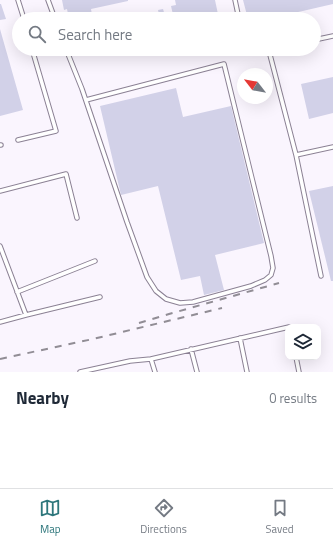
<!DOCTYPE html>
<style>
body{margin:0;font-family:"Titillium Web",sans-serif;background:#f2f2f3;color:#1f2937}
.controls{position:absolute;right:12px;bottom:12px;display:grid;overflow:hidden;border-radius:8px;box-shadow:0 4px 16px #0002}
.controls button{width:36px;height:36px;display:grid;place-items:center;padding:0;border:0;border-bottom:1px solid #e0e1e3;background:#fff;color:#1f2937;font:20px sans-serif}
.compass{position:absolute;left:237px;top:68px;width:36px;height:36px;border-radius:50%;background:#fff;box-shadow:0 4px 16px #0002;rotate:301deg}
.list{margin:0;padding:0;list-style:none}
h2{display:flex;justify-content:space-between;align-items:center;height:52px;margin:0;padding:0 16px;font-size:17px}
h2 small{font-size:13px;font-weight:400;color:#747a83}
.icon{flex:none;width:22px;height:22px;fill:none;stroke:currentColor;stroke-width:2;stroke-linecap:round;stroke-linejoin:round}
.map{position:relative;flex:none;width:333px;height:372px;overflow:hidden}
.search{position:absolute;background:#fff;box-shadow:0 4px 16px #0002;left:12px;right:12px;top:12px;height:44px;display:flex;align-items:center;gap:10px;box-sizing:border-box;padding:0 14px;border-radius:22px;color:#747a83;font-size:15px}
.sheet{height:116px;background:#fff}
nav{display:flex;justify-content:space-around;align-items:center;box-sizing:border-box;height:56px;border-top:1px solid #e0e1e3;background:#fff;font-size:11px;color:#747a83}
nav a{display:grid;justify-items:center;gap:2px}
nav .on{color:#2d767b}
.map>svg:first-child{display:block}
</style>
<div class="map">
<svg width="333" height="372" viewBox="0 0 333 372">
<rect width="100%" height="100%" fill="#faf5fe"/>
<path fill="#d2d1e8" d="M62 0H128V1L91 9 92 15 69 19 67 9 64 10Z
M175 0H215L219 19H174L171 6 176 5Z
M243 0H333V4L268 19H248Z
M0 4H1L6 19 0 20Z
M163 9 166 19H160L158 10Z
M0 29 23 110 0 116Z
M333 77V113L309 119 301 84Z
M176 88 183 117 231 106 264 243 215 255 224 290 204 295 200 276 181 280 158 186 121 195 100 106Z
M333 186V281H331L309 191Z"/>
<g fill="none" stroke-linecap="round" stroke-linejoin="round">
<g stroke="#8b8194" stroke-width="5.5">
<path id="lane" d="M18 0 24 19
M48 0 55 19
M235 0 239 19
M314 40 333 36
M66 49 82 89 127 222 147 277 156 291 166 299 180 303 193 302 251 286 265 280 271 275 273 268 271 256 224 64 86 100
M256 49 259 50 269 51
M276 49 269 51 296 155 321 276
M18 140 56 131 32 49
M0 145H1
M296 155 333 147
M0 191 66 174 77 218
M0 246 26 315
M17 292 95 261
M0 322 26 315 100 297
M240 338 247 372
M191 349 197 372
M296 357 299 372
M151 359 289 327
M80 372 130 361 151 359 155 372"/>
</g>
<use href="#lane" stroke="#fff" stroke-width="3.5"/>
<path stroke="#918d95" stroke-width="2" stroke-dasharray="7 7" stroke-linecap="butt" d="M139 323 169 314 279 283
M0 359 93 339 222 308"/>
</g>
</svg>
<div class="controls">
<button><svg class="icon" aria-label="layers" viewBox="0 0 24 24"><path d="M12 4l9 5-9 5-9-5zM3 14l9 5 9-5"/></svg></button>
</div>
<svg class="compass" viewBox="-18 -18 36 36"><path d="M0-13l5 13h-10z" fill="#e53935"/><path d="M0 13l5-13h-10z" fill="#747a83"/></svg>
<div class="search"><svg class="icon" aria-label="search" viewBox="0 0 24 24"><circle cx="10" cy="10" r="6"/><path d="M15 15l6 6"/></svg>Search here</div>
</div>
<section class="sheet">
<h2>Nearby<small>0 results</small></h2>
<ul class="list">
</ul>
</section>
<nav>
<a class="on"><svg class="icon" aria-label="map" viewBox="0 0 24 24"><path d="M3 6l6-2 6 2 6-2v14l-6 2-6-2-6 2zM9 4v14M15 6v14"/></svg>Map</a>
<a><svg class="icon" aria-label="directions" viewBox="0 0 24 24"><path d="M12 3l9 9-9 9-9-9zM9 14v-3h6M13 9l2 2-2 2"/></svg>Directions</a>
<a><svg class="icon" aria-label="saved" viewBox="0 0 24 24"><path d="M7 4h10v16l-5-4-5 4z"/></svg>Saved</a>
</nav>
